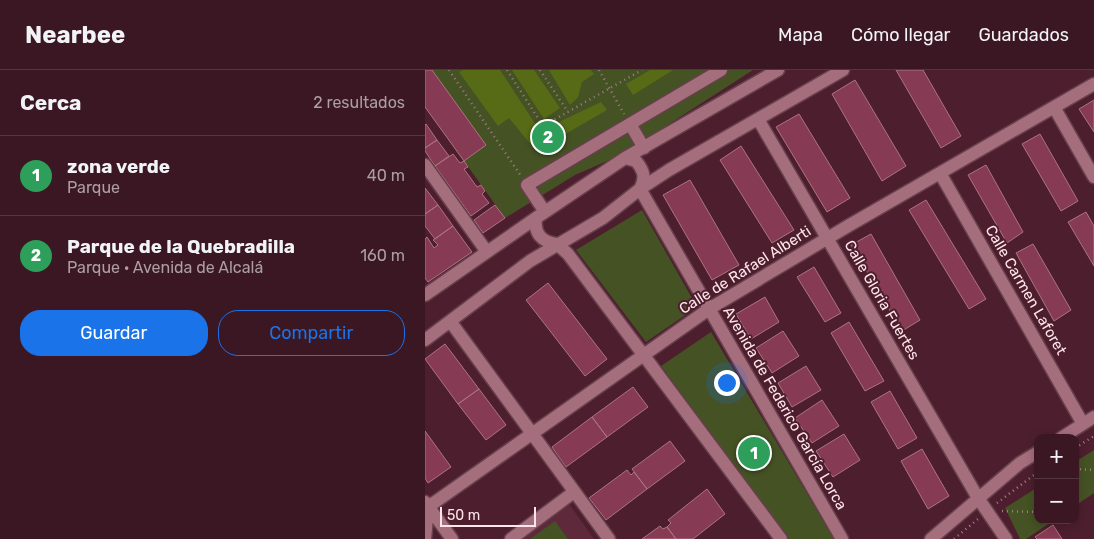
<!DOCTYPE html>
<html lang="es">
<meta charset="utf-8">
<style>
body{margin:0;font-family:Rubik,sans-serif;background:#45242f;color:#f1f3f6}
.controls{position:absolute;right:15px;bottom:15px;display:grid;overflow:hidden;border-radius:10px;box-shadow:0 2px 8px #0003}
.controls button{width:45px;height:45px;display:grid;place-items:center;padding:0;border:0;border-bottom:1px solid #543640;background:#3a1722;color:#f1f3f6;font:25px sans-serif}
.scale{position:absolute;left:15px;bottom:12px;width:96px;box-sizing:border-box;padding-left:5px;border:2px solid #ffe5eb;border-top:0;font-size:14px;line-height:18px;white-space:nowrap;color:#ffe5eb;-webkit-text-stroke:4px #4d1f2e;paint-order:stroke}
.you{position:absolute;left:301px;top:312px;width:18px;height:18px;margin:-12px;border:4px solid #fff;border-radius:50%;background:#1a73e8;box-shadow:0 0 0 8px #1a73e833}
.badge{display:grid;place-items:center;width:32px;height:32px;border-radius:50%;background:#1a73e8;color:#fff;font-size:16px;font-weight:700}
.pin{position:absolute;translate:-50% -50%;border:2px solid #fff;box-shadow:0 1px 5px #0006}
.list{margin:0;padding:0;list-style:none}
h2{display:flex;justify-content:space-between;align-items:center;height:65px;margin:0;padding:0 20px;font-size:21px}
h2 small{font-size:16px;font-weight:400;color:#ab9fa5}
.list li{display:grid;grid-template-columns:32px 1fr auto;gap:15px;align-items:center;box-sizing:border-box;height:80px;padding:0 20px;border-top:1px solid #543640}
.list b{display:block;font-size:19px;white-space:nowrap}
.list p{margin:0;font-size:16px;white-space:nowrap;color:#ab9fa5}
.list em{font-size:16px;font-style:normal;color:#ab9fa5}
.actions{display:flex;gap:10px;padding:15px 20px}
.actions a{flex:1;padding:11px 0;border:1px solid #1a73e8;border-radius:20px;text-align:center;font-size:18px;color:#1a73e8}
.actions .main{background:#1a73e8;color:#fff}
.map{position:relative;flex:none;width:669px;height:469px;overflow:hidden}
header{display:flex;align-items:center;gap:30px;box-sizing:border-box;height:70px;padding:0 25px;background:#3a1722;border-bottom:1px solid #543640}
header strong{font-size:24px}
nav{display:flex;gap:28px;margin-inline-start:auto;font-size:18px}
main{display:flex}
aside{flex:1;background:#3a1722}
.map>svg:first-child{display:block}
</style>
<header>
<strong>Nearbee</strong>
<nav><a>Mapa</a><a>Cómo llegar</a><a>Guardados</a></nav>
</header>
<main>
<aside>
<h2>Cerca<small>2 resultados</small></h2>
<ul class="list">
<li><span class="badge" style="background:#2e9e5b">1</span><div><b>zona verde</b><p>Parque</p></div><em>40 m</em></li>
<li><span class="badge" style="background:#2e9e5b">2</span><div><b>Parque de la Quebradilla</b><p>Parque · Avenida de Alcalá</p></div><em>160 m</em></li>
</ul>
<div class="actions"><a class="main">Guardar</a><a>Compartir</a></div>
</aside>
<div class="map">
<svg width="669" height="469" viewBox="0 0 669 469">
<rect width="100%" height="100%" fill="#4d1f2e"/>
<path fill="#5e293a" d="M144 434 169 469H96Z"/>
<path fill="#455224" d="M0 0H328L196 85 150 105 80 148 0 37Z
M217 140 272 237 221 272 151 180Z
M286 262 409 469H364L236 296Z
M669 380V423L650 436V392Z
M613 417V450H629L601 469H595L580 438Z
M130 451 143 469H105Z"/>
<path fill="#576b17" d="M38 0H75L115 61 176 32 182 40 111 81 84 48 73 56 34 2Z
M87 0H109L135 38 119 49Z
M124 0H166L169 4 157 12 153 27 145 35Z
M225 0H248L208 25 201 14Z"/>
<path fill="#873a53" stroke="#ab7482" d="M0 0H7L61 75 39 91 0 37Z
M471 0H498L536 66 516 78Z
M430 10 481 96 457 111 407 24Z
M669 30V62L654 39Z
M374 44 425 128 402 142 351 57Z
M1 54 12 70 0 78V55Z
M615 64 653 131 636 141 597 74Z
M12 70 24 86 10 96 0 81V78Z
M316 76 369 160 347 173 295 90Z
M28 84 35 93 39 91 43 97 39 99 52 117 56 115 60 121 57 124 64 133 46 146 10 96Z
M561 95 598 162 582 173 543 105Z
M265 110 314 195 287 210 238 125Z
M0 118 13 135 0 144Z
M501 130 561 229 544 239 484 140Z
M13 135 28 156 10 169 0 156V144Z
M70 135 80 148 58 163 49 150Z
M661 142 669 156V196L643 152Z
M28 156 47 182 3 212 0 208V169L2 167 9 178 13 175 8 170Z
M446 164 495 250 477 261 426 175Z
M608 174 646 240 629 251 591 183Z
M389 197 416 243 400 252 372 207Z
M123 213 182 289 160 306 101 230Z
M340 227 354 252 326 269 311 244Z
M424 252 459 311 440 321 406 263Z
M358 261 374 286 347 303 331 278Z
M20 274 54 319 33 334 0 289Z
M381 296 396 320 367 337 353 313Z
M208 317 223 337 182 367 167 347Z
M54 319 81 355 61 370 33 334Z
M465 321 492 368 473 379 446 332Z
M397 330 414 356 387 373 370 348Z
M167 347 182 367 141 397 127 377Z
M0 361 26 397 3 413 0 408Z
M419 364 435 390 408 407 391 381Z
M245 371 260 391 222 419 207 399Z
M497 379 524 426 503 439 476 391Z
M202 400 206 405 209 402 222 419 181 450 164 428Z
M282 419 300 444 268 469H251L242 457 246 453 243 450Z
M628 455 637 469H612L610 467Z
M235 456 238 459 242 457 251 469H217Z"/>
<g fill="none" stroke-linecap="round" stroke-linejoin="round">
<g stroke="#673f4d" stroke-width="15">
<path id="minor" d="M629 37 669 107
M333 49 553 428 581 469
M205 54 219 78
M200 88 211 91C219 101 221 107 215 119
M0 95 62 182
M515 103 658 354
M215 119 417 469
M120 142 102 115 296 0
M111 148C109 163 116 172 132 174
M132 174 143 184 356 469
M0 225 111 148 200 88 353 0
M25 251 184 469
M0 270 105 191 178 148 215 119 244 100 418 0
M636 368 669 347
M0 432 27 469
M3 437 284 239 423 156 669 14
M0 469 3 437
M86 469 149 422
M506 469 595 393 613 382"/>
</g>
<path stroke="#a27d88" stroke-width="2.5" stroke-dasharray="1 4" stroke-linecap="butt" d="M24 0 96 106
M82 0 118 56 217 0
M115 0 143 42
M174 0 199 44
M650 378 669 366
M650 399 669 400
M572 433 613 402
M577 441 613 442
M529 469 553 449"/>
<use href="#minor" stroke="#a56e7d" stroke-width="12"/>
</g>
<g text-anchor="middle" dominant-baseline="central" stroke-width="4" stroke-linejoin="round" paint-order="stroke">
<g font-size="15" fill="#ffe5eb" stroke="#4d1f2e">
<text transform="translate(320 200) rotate(-32)">Calle de Rafael Alberti</text>
<text transform="translate(601 220) rotate(60)">Calle Carmen Laforet</text>
<text transform="translate(457 230) rotate(60)">Calle Gloria Fuertes</text>
<text transform="translate(360 338) rotate(60)">Avenida de Federico García Lorca</text>
</g>
</g>
</svg>
<div class="controls">
<button>+</button>
<button>−</button>
</div>
<div class="scale">50 m</div>
<div class="you"></div>
<div class="pin badge" style="left:329px;top:383px;background:#2e9e5b">1</div>
<div class="pin badge" style="left:123px;top:67px;background:#2e9e5b">2</div>
</div>
</main>
